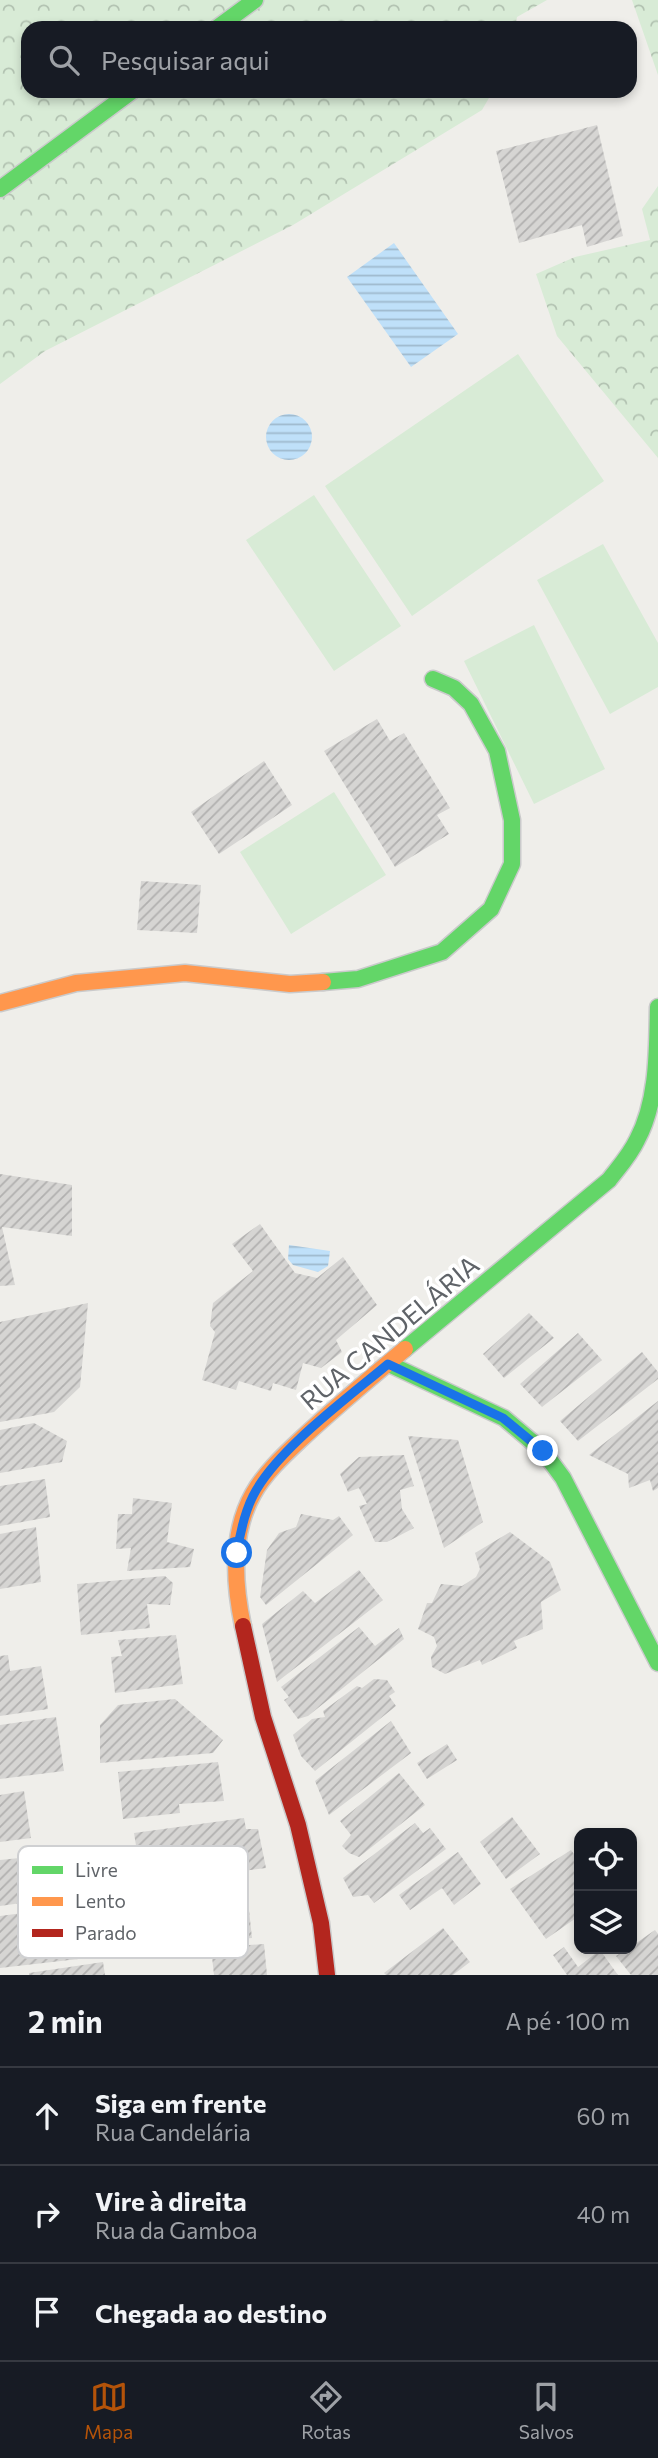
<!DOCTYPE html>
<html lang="pt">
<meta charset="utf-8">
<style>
body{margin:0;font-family:Commissioner,sans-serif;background:#242831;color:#f1f3f6}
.controls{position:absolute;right:21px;bottom:21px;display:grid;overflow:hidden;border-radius:14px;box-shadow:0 4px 10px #0003}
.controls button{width:63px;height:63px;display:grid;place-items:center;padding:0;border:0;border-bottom:2px solid #363941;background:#171b24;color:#f1f3f6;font:35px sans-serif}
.stop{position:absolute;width:21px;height:21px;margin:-16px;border:5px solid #1a73e8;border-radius:50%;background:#fff}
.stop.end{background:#1a73e8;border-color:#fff;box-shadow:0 2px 7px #0008}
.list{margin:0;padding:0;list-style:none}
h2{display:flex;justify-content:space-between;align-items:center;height:91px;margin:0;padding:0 28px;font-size:30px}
h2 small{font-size:23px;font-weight:400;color:#9ea1a6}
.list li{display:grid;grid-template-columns:46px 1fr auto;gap:21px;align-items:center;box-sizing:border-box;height:98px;padding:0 28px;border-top:2px solid #363941}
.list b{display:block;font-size:26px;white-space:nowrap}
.list p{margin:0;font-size:23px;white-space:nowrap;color:#9ea1a6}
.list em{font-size:23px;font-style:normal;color:#9ea1a6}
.icon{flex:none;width:38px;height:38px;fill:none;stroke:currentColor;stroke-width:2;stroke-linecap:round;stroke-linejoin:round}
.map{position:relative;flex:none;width:658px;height:1975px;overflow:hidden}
.search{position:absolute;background:#171b24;box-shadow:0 4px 10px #0003;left:21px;right:21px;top:21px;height:77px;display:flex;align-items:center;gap:18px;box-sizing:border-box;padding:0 24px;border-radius:21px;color:#9ea1a6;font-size:26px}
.sheet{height:385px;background:#171b24}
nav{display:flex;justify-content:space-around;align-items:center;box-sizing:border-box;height:98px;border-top:2px solid #363941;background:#171b24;font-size:19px;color:#9ea1a6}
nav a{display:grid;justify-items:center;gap:4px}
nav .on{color:#b45309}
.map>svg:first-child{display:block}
</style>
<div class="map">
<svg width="658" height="1975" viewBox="0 0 658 1975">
<defs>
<pattern id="forest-crowns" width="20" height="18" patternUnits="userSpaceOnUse" patternTransform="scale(1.75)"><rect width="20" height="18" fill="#d8ebd6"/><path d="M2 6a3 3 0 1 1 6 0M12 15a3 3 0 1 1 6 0" fill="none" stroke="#b2c2b1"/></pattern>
<pattern id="water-rules" width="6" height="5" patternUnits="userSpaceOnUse" patternTransform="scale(1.75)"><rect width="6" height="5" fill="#bfe0f9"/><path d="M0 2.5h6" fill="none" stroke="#9eb9cd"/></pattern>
<pattern id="building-hatch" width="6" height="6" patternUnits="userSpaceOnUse" patternTransform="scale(1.75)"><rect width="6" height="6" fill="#d6d5d3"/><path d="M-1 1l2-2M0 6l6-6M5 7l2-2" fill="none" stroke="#b1b0af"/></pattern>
</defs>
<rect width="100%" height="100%" fill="#efeeea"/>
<path fill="#d8ebd6" d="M518 354 604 481 412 616 325 486Z
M314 495 401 626 334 671 246 540Z
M603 544 658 643V687L610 714 537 580Z
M534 625 605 769 534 804 464 661Z
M334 792 386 875 291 934 240 852Z"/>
<path fill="url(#forest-crowns)" d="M0 0H547L517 17 515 28H28V91H493L482 110 293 225 45 351 0 384Z
M632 0H658V75Z
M658 186V458L557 336 536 274 575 257 650 240 642 209Z"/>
<path fill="url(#water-rules)" d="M394 243 458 334 411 367 347 277Z
M266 437a23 23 0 1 1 46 0a23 23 0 1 1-46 0Z
M289 1245 330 1251 328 1266 318 1272 293 1265 288 1259Z"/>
<path fill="url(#building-hatch)" d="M597 125 623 236 587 247 582 225 519 243 496 151Z
M377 719 390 741 404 733 450 808 437 815 449 834 395 867 324 751Z
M264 761 292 805 219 854 191 812Z
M141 881 201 885 197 933 137 930Z
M0 1174 72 1185V1236L2 1227 15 1285 0 1286Z
M260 1224 295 1273 317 1278 343 1257 377 1305 336 1340 342 1352 321 1368 303 1363 296 1390 273 1383 271 1391 239 1381 236 1390 202 1380 215 1332 210 1326 213 1303 253 1271 232 1244Z
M88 1303 80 1387 54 1412 0 1422V1322Z
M529 1313 554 1338 504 1378 483 1354Z
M578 1333 602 1360 542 1407 520 1384Z
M642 1352 658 1372V1379L578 1441 560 1421Z
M658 1401V1488L653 1491 650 1480 629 1488 628 1474 589 1455Z
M34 1423 67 1441 62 1462 0 1473V1430Z
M408 1436 458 1440 483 1522 444 1548Z
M404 1455 414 1486 400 1490 402 1509 414 1528 387 1542H375L359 1506 367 1504 359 1488 348 1492 340 1474 359 1457Z
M45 1479 50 1517 0 1526V1486Z
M133 1498 172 1503 167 1542 194 1549 190 1567 127 1571 131 1548 116 1549 118 1514H132Z
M301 1514 333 1520 339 1516 353 1535 266 1605 260 1597 267 1550 279 1533 296 1527Z
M36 1527 41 1582 0 1589V1534Z
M510 1532 550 1562 561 1590 541 1602 543 1629 514 1641 517 1648 482 1665 480 1660 445 1674 432 1667 431 1657 437 1646 434 1637 418 1629 427 1603H432L441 1584 462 1586 476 1577 480 1569 475 1553Z
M359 1570 383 1600 277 1682 262 1624 303 1591 315 1603Z
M165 1576 173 1583 170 1605 147 1604 150 1628 81 1635 77 1584Z
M359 1627 375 1646 399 1628 404 1639 308 1716 298 1719 284 1700 289 1697 281 1687Z
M176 1635 183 1684 115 1693 111 1657 122 1656 118 1640Z
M8 1655 10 1671 41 1666 48 1709 0 1716V1656Z
M374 1679 387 1680 395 1692 389 1696 396 1706 315 1771 301 1756 293 1735 312 1719 325 1717 323 1711 357 1686 362 1688Z
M175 1699 223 1740 213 1753 100 1763V1725L118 1705Z
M56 1717 64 1771 0 1779V1725Z
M391 1721 411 1753 329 1815 315 1781Z
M447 1744 457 1760 427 1779 417 1763Z
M218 1762 224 1801 179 1804 180 1813 123 1819 118 1772Z
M399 1773 425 1805 359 1857 349 1853 342 1846 351 1835 340 1821Z
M24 1791 31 1838 0 1842V1795Z
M512 1817 540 1854 506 1879 480 1842Z
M244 1818 246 1829H258L266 1868 145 1884V1877H141L134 1833Z
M415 1823 423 1833 430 1828 446 1849 374 1903 368 1895 353 1897 343 1878Z
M571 1850 579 1861V1916L546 1939 510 1889Z
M458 1852 481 1884 454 1905 442 1888 410 1910 399 1895Z
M39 1856 43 1900 0 1906V1860Z
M234 1882 240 1910H249L252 1938 154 1947 153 1919 164 1917 161 1888Z
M38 1911 40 1927 83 1922 87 1958 0 1968V1916Z
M443 1928 470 1962 453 1975H386L384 1973Z
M655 1930 658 1934V1975H631L616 1956 627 1949H632V1946Z
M264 1944 267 1975H214L211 1948Z
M564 1947 578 1967 600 1950 618 1975H567L553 1955Z
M103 1962 105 1975H29V1973Z"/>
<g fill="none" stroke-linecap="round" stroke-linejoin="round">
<g stroke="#cacacb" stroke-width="19">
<path id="fast" d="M217 28 255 0
M0 189 132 91
M323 982 358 979 442 952 491 909 512 864V820L497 751 471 704 454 688 433 679
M405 1349 609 1180C619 1167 630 1155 637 1140 658 1101 657 1050 658 1007
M389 1364 504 1418 543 1451 563 1478 658 1663"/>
</g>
<g stroke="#cacacb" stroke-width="19">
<path id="slow" d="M0 1003 76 983 185 973 290 984 323 982
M243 1626C234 1584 231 1533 253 1494 264 1474 283 1456 299 1441 333 1409 369 1379 405 1349"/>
</g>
<g stroke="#cacacb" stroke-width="19">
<path id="jam" d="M243 1626 263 1717 298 1825 321 1923 327 1975"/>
</g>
<use href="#fast" stroke="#63d668" stroke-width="16"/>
<use href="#slow" stroke="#ff974d" stroke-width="16"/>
<use href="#jam" stroke="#b3261e" stroke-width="16"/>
</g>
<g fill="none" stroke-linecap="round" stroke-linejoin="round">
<path stroke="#1a73e8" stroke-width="9" d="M237 1553C240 1533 244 1514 253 1496 276 1450 349 1397 388 1364L503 1418 543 1451"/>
</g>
<g text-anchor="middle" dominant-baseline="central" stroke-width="7" stroke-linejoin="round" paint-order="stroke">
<g font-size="26" fill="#5f6368" stroke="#fff">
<text transform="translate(389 1332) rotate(-40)">RUA CANDELÁRIA</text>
</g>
</g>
<rect x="18" y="1846" width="230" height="112" rx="10" fill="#fff" stroke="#cfd0d2" stroke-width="2"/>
<rect x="32" y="1866" width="31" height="8" fill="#63d668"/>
<rect x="32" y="1897" width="31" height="9" fill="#ff974d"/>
<rect x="32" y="1929" width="31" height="8" fill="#b3261e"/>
<g font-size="19" fill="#5f6368">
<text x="75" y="1877">Livre</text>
<text x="75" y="1908">Lento</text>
<text x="75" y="1940">Parado</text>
</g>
</svg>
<div class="controls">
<button><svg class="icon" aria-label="locate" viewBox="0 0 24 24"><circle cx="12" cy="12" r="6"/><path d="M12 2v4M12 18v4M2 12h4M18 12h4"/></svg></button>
<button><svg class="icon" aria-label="layers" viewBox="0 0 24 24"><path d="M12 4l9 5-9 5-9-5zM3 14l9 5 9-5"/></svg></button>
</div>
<div class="stop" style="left:237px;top:1553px"></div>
<div class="stop end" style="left:543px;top:1451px"></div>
<div class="search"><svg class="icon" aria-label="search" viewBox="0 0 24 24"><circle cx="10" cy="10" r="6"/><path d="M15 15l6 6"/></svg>Pesquisar aqui</div>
</div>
<section class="sheet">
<h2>2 min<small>A pé · 100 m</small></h2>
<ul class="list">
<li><svg class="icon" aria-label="ahead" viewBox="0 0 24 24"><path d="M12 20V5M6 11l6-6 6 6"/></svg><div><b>Siga em frente</b><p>Rua Candelária</p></div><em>60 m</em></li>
<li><svg class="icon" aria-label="right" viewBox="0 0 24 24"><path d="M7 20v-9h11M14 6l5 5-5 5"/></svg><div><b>Vire à direita</b><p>Rua da Gamboa</p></div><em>40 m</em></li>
<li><svg class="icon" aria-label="arrive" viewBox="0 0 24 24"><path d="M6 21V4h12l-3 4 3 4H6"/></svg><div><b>Chegada ao destino</b></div></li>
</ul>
</section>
<nav>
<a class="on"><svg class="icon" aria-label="map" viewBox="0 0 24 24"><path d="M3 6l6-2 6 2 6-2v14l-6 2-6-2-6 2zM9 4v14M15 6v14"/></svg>Mapa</a>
<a><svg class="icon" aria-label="directions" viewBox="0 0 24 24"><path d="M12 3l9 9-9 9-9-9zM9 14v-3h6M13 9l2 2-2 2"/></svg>Rotas</a>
<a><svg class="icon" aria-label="saved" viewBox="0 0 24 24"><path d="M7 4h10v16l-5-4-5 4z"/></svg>Salvos</a>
</nav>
